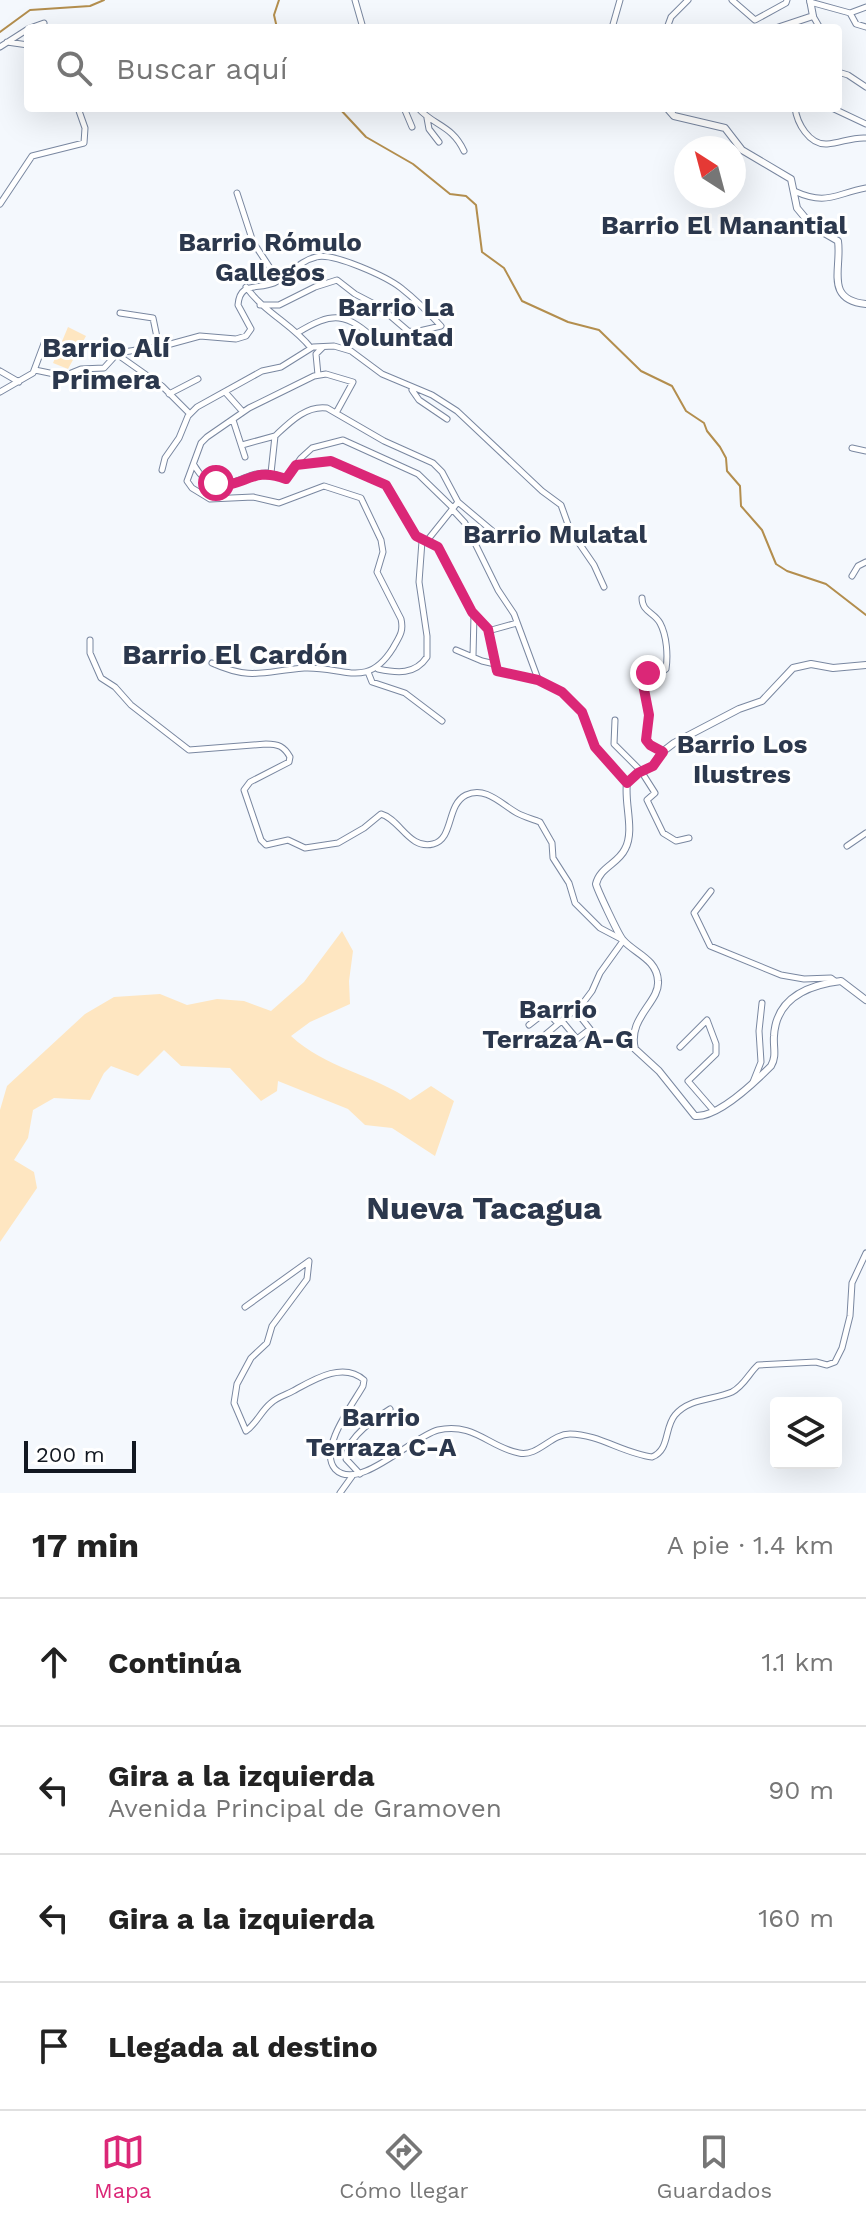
<!DOCTYPE html>
<html lang="es">
<meta charset="utf-8">
<style>
body{margin:0;font-family:"Work Sans",sans-serif;background:#f6f6f6;color:#222}
.controls{position:absolute;right:24px;bottom:24px;display:grid;overflow:hidden;border-radius:8px;box-shadow:0 8px 32px #0002}
.controls button{width:72px;height:72px;display:grid;place-items:center;padding:0;border:0;border-bottom:2px solid #e0e0e0;background:#fff;color:#222;font:40px sans-serif}
.compass{position:absolute;left:674px;top:136px;width:72px;height:72px;border-radius:50%;background:#fff;box-shadow:0 8px 32px #0002;rotate:324deg}
.scale{position:absolute;left:24px;bottom:20px;width:112px;box-sizing:border-box;padding-left:8px;border:4px solid #121821;border-top:0;font-size:22px;line-height:28px;white-space:nowrap;color:#121821;-webkit-text-stroke:6px #fff;paint-order:stroke}
.stop{position:absolute;width:24px;height:24px;margin:-18px;border:6px solid #db2777;border-radius:50%;background:#fff}
.stop.end{background:#db2777;border-color:#fff;box-shadow:0 2px 8px #0008}
.list{margin:0;padding:0;list-style:none}
h2{display:flex;justify-content:space-between;align-items:center;height:104px;margin:0;padding:0 32px;font-size:34px}
h2 small{font-size:26px;font-weight:400;color:#767676}
.list li{display:grid;grid-template-columns:52px 1fr auto;gap:24px;align-items:center;box-sizing:border-box;height:128px;padding:0 32px;border-top:2px solid #e0e0e0}
.list b{display:block;font-size:30px;white-space:nowrap}
.list p{margin:0;font-size:26px;white-space:nowrap;color:#767676}
.list em{font-size:26px;font-style:normal;color:#767676}
.icon{flex:none;width:44px;height:44px;fill:none;stroke:currentColor;stroke-width:2;stroke-linecap:round;stroke-linejoin:round}
.map{position:relative;flex:none;width:866px;height:1493px;overflow:hidden}
.search{position:absolute;background:#fff;box-shadow:0 8px 32px #0002;left:24px;right:24px;top:24px;height:88px;display:flex;align-items:center;gap:20px;box-sizing:border-box;padding:0 28px;border-radius:8px;color:#767676;font-size:30px}
.sheet{height:616px;background:#fff}
nav{display:flex;justify-content:space-around;align-items:center;box-sizing:border-box;height:112px;border-top:2px solid #e0e0e0;background:#fff;font-size:22px;color:#767676}
nav a{display:grid;justify-items:center;gap:4px}
nav .on{color:#db2777}
.map>svg:first-child{display:block}
</style>
<div class="map">
<svg width="866" height="1493" viewBox="0 0 866 1493">
<rect width="100%" height="100%" fill="#f4f8fd"/>
<path fill="#fee6c1" d="M68 327 86 336 68 369 53 363Z
M342 931 353 951 349 981 350 1004 310 1022 291 1036C325 1068 372 1074 410 1100L431 1086 454 1101 435 1156 392 1128 365 1125 348 1109 278 1081 277 1091 261 1101 230 1068 181 1066 164 1050 138 1076 111 1066 104 1073 90 1100 54 1098 33 1110 28 1138 14 1160 34 1172 37 1188 0 1242V1110L7 1086 85 1014 114 997 160 994 187 1005 217 999 244 1001 271 1011 304 982Z"/>
<g fill="none" stroke-linecap="round" stroke-linejoin="round">
<path stroke="#b38e4e" stroke-width="2" d="M277 28 274 15 279 0
M0 32 30 10 90 6 104 0
M339 108 366 137 413 164 450 194 466 196 476 205 482 252 504 268 522 301 568 322 599 330 641 371 672 386 686 411 704 423 707 431 720 447 726 458 727 471 740 486 741 506 762 530 776 564 787 571 826 584 866 615"/>
<g stroke="#7987a0" stroke-width="7">
<path id="minor" d="M355 0 363 28
M732 0 755 20 786 3 787 0
M810 2 850 13 866 7
M850 13 856 24 866 27
M813 16 820 28
M30 28 44 23
M612 28 620 0
M667 28 671 17 688 0
M7 42 28 45
M0 47 28 29
M838 72 848 75 866 87
M404 108 412 127
M418 108C434 126 452 125 464 151
M795 108C797 123 809 145 827 144 841 143 852 137 866 138
M832 108 866 124
M427 118 429 129 439 142
M794 191C827 206 834 194 866 188
M237 193 253 242 278 280
M0 204 32 156 84 143 85 128 78 108
M246 287C266 314 292 324 311 348
M120 313 153 318 159 347
M297 333C333 311 346 312 378 342
M118 355 162 386 190 414
M35 370 64 376 81 369 104 368 115 356 124 352 167 345 200 336 236 339 246 336 251 329 238 305C240 281 257 290 274 283 289 276 299 261 316 257 333 252 387 277 401 288 415 299 429 313 441 326L415 332 408 331 380 307 355 294 337 280 315 287 279 305H260
M0 371 19 382
M318 375 316 354 323 347
M412 390 419 400 447 419
M0 392 33 373 45 341
M226 393 243 412
M169 394 198 379
M233 420 245 457
M242 445 275 436
M852 448 866 451
M194 465C218 506 239 471 268 473 274 473 281 477 286 479L301 458 312 448 343 440 418 474 453 508
M296 465 331 461 386 485 416 536 438 547 472 612 488 629 497 671 538 680 562 692 582 712 595 747 627 783
M162 470 165 458 179 438 188 416 197 407 262 371 281 367 313 347 334 346 351 351 382 374 432 395 457 411 542 491 561 505 570 530 594 565 604 587
M271 473 275 436C289 423 306 405 327 408L384 441 433 463 442 472 458 502 426 542
M458 502 496 534
M452 509 465 523 498 590 514 614 538 679
M852 576 858 566 866 562
M642 598C642 612 654 612 660 623 667 636 668 656 666 669L662 672 646 674 642 679 649 715 646 740 650 745 663 752
M488 631 517 623
M90 640V653L101 678 115 687 131 705 189 750 266 744C278 744 284 746 290 757L289 762 250 782 244 790 261 840 266 845 288 840 305 848 338 843 364 828 381 814C400 819 409 850 433 844 454 839 446 805 466 795 486 786 501 804 517 813 524 817 533 819 540 822L552 843 553 858 569 883 575 903 600 928 621 939
M456 650 482 661 495 664
M473 656 474 615
M212 663C252 681 264 671 304 668 343 666 367 690 393 648 399 637 404 632 401 619L377 572 383 552 381 540 361 498 324 486 279 503 253 497 210 499 192 488 187 481 201 443 207 437 249 408 314 376 326 374 353 382 336 413
M378 669C397 673 415 675 427 657V636L419 582 422 541
M368 672 372 682 405 693 442 721
M615 720 614 744 641 771 655 793 647 800 663 833 676 841 689 838
M847 846 866 833
M711 891 694 913 710 946 781 975 804 979 831 978 835 981
M562 1021 577 1039 590 1029 575 1010
M529 1025 547 1011 558 1024
M539 1040 583 1003 592 991 600 973 623 941
M680 1047 707 1020 716 1044V1054L688 1081 714 1111
M753 1082 761 1062 759 1031 762 1003
M245 1307 309 1261 307 1279 272 1326 267 1343 251 1358 237 1384 234 1403 246 1431C257 1423 261 1411 271 1403 277 1397 286 1395 293 1391 313 1380 343 1361 364 1380L363 1386C353 1404 318 1449 335 1469 358 1493 413 1436 438 1430 474 1422 490 1448 519 1453 538 1457 551 1434 570 1434 598 1434 625 1454 652 1457 670 1450 664 1428 675 1415 689 1398 714 1400 732 1392 744 1386 749 1373 758 1365L816 1362 827 1365 835 1362 842 1348 850 1316 852 1283 866 1253
M360 1474 346 1459C345 1439 374 1419 390 1409
M340 1493 353 1475"/>
</g>
<g stroke="#7987a0" stroke-width="8">
<path id="tertiary" d="M777 28 813 16 810 0
M667 108 674 116 725 128 742 150 791 179 797 208 812 226 838 241C842 268 824 300 866 304
M866 665 833 668 811 664 793 668 762 701 739 709 674 743 661 753 653 766 638 773 627 783C624 803 635 831 625 849 618 864 600 867 596 884 597 889 619 936 623 940 634 953 657 959 658 981 660 1002 627 1018 635 1049L659 1071 695 1116C718 1118 755 1082 771 1066 777 1056 773 1047 774 1036 776 998 808 985 841 981L866 1000"/>
</g>
<use href="#minor" stroke="#fff" stroke-width="5"/>
<use href="#tertiary" stroke="#fff" stroke-width="6"/>
</g>
<g fill="none" stroke-linecap="round" stroke-linejoin="round">
<path stroke="#db2777" stroke-width="10" d="M216 483C244 490 250 465 286 479L296 465 331 461 386 485 416 536 438 547 472 612 488 629 497 671 538 680 562 692 582 712 595 747 627 783 638 773 653 766 663 752 650 745 646 740 649 715 642 679 644 675 648 673"/>
</g>
<g text-anchor="middle" dominant-baseline="central" stroke-width="6" stroke-linejoin="round" paint-order="stroke">
<g font-size="26" font-weight="bold" fill="#2c384d" stroke="#fff">
<text x="724" y="225">Barrio El Manantial</text>
<text x="270" y="242">Barrio Rómulo<tspan x="270" dy="30">Gallegos</tspan></text>
<text x="396" y="307">Barrio La<tspan x="396" dy="30">Voluntad</tspan></text>
<text x="555" y="534">Barrio Mulatal</text>
<text x="742" y="744">Barrio Los<tspan x="742" dy="30">Ilustres</tspan></text>
<text x="558" y="1009">Barrio<tspan x="558" dy="30">Terraza A-G</tspan></text>
<text x="381" y="1417">Barrio<tspan x="381" dy="30">Terraza C-A</tspan></text>
</g>
<g font-size="28" font-weight="bold" fill="#2c384d" stroke="#fff">
<text x="106" y="347">Barrio Alí<tspan x="106" dy="32">Primera</tspan></text>
<text x="235" y="654">Barrio El Cardón</text>
</g>
<g font-size="32" font-weight="bold" fill="#2c384d" stroke="#fff">
<text x="484" y="1208">Nueva Tacagua</text>
</g>
</g>
</svg>
<div class="controls">
<button><svg class="icon" aria-label="layers" viewBox="0 0 24 24"><path d="M12 4l9 5-9 5-9-5zM3 14l9 5 9-5"/></svg></button>
</div>
<svg class="compass" viewBox="-18 -18 36 36"><path d="M0-13l5 13h-10z" fill="#e53935"/><path d="M0 13l5-13h-10z" fill="#767676"/></svg>
<div class="scale">200 m</div>
<div class="stop" style="left:216px;top:483px"></div>
<div class="stop end" style="left:648px;top:673px"></div>
<div class="search"><svg class="icon" aria-label="search" viewBox="0 0 24 24"><circle cx="10" cy="10" r="6"/><path d="M15 15l6 6"/></svg>Buscar aquí</div>
</div>
<section class="sheet">
<h2>17 min<small>A pie · 1.4 km</small></h2>
<ul class="list">
<li><svg class="icon" aria-label="ahead" viewBox="0 0 24 24"><path d="M12 20V5M6 11l6-6 6 6"/></svg><div><b>Continúa</b></div><em>1.1 km</em></li>
<li><svg class="icon" aria-label="left" viewBox="0 0 24 24"><path d="M17 20v-9H6M10 6l-5 5 5 5"/></svg><div><b>Gira a la izquierda</b><p>Avenida Principal de Gramoven</p></div><em>90 m</em></li>
<li><svg class="icon" aria-label="left" viewBox="0 0 24 24"><path d="M17 20v-9H6M10 6l-5 5 5 5"/></svg><div><b>Gira a la izquierda</b></div><em>160 m</em></li>
<li><svg class="icon" aria-label="arrive" viewBox="0 0 24 24"><path d="M6 21V4h12l-3 4 3 4H6"/></svg><div><b>Llegada al destino</b></div></li>
</ul>
</section>
<nav>
<a class="on"><svg class="icon" aria-label="map" viewBox="0 0 24 24"><path d="M3 6l6-2 6 2 6-2v14l-6 2-6-2-6 2zM9 4v14M15 6v14"/></svg>Mapa</a>
<a><svg class="icon" aria-label="directions" viewBox="0 0 24 24"><path d="M12 3l9 9-9 9-9-9zM9 14v-3h6M13 9l2 2-2 2"/></svg>Cómo llegar</a>
<a><svg class="icon" aria-label="saved" viewBox="0 0 24 24"><path d="M7 4h10v16l-5-4-5 4z"/></svg>Guardados</a>
</nav>
